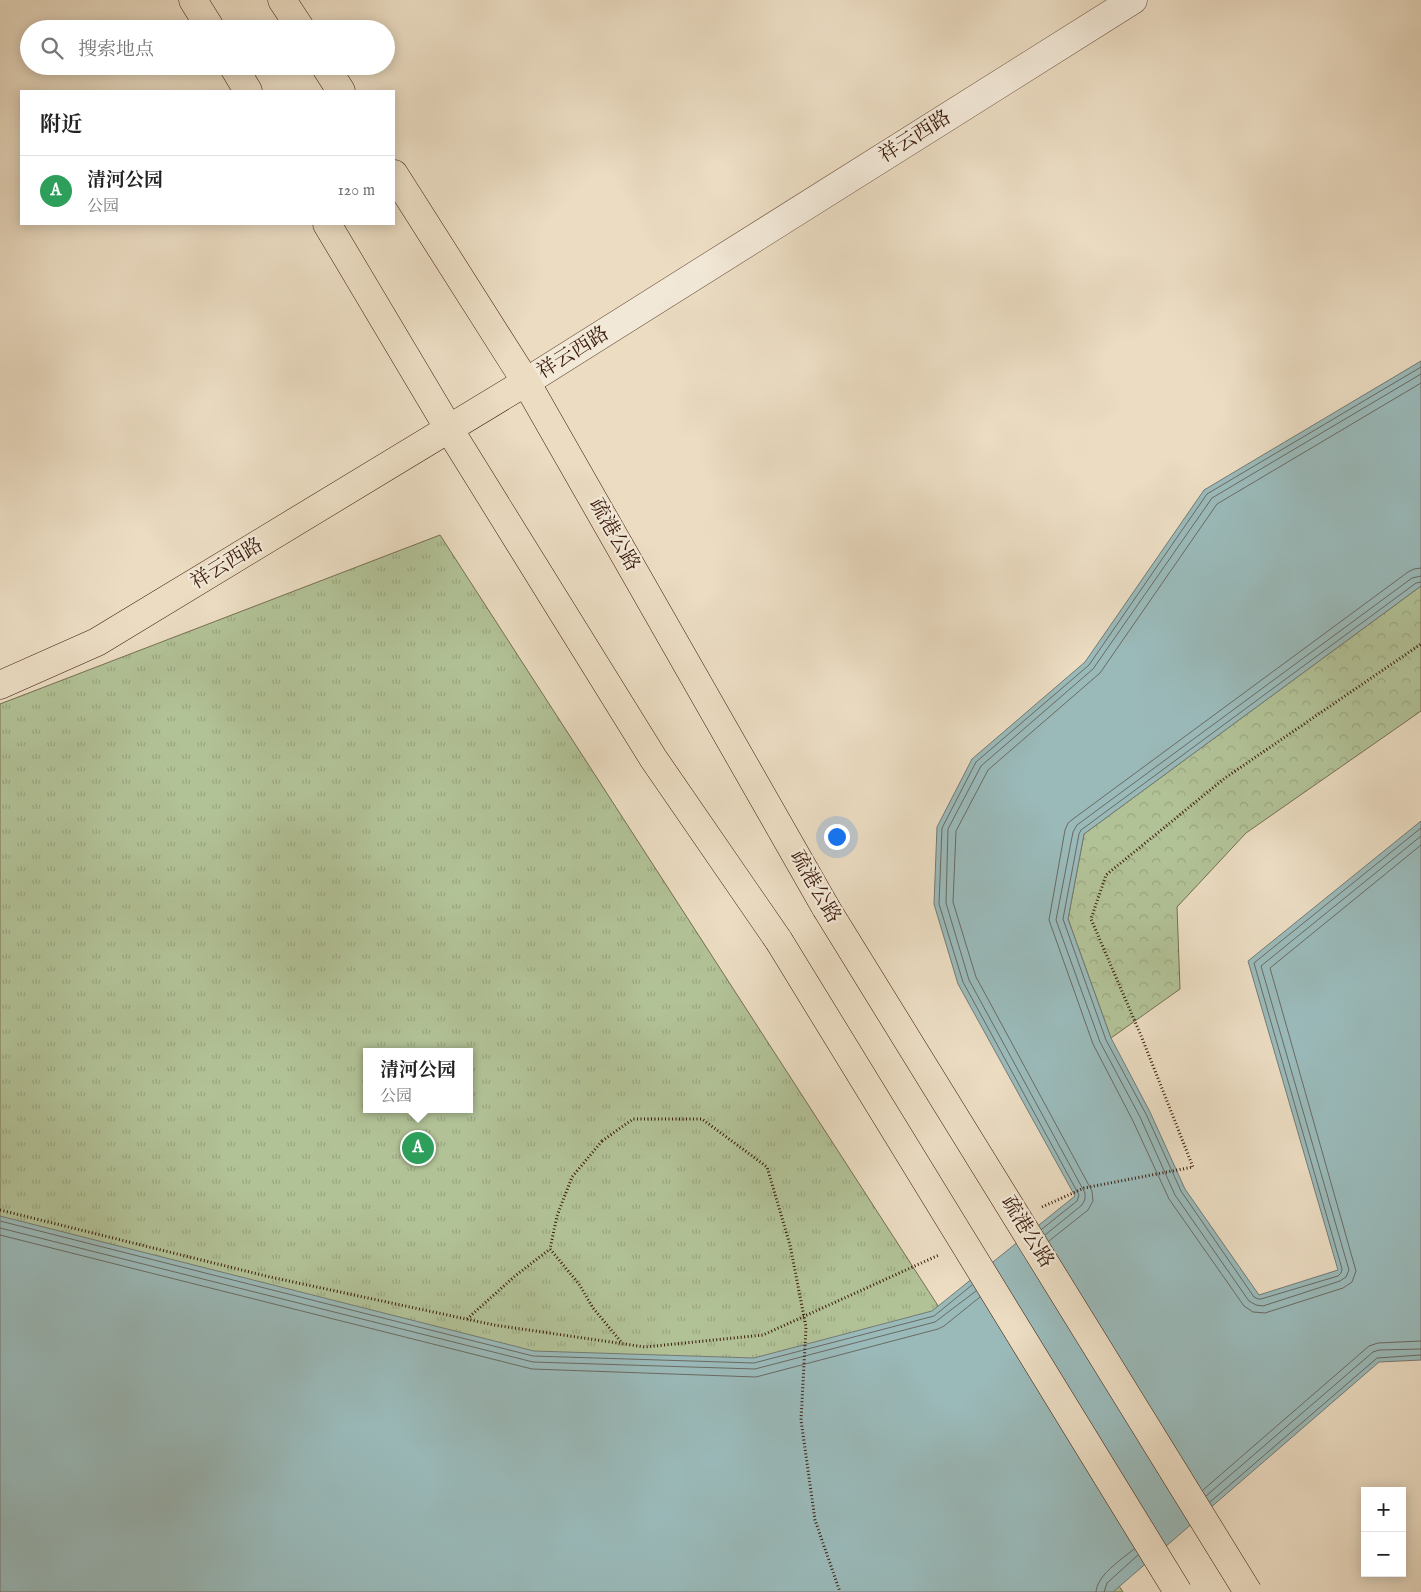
<!DOCTYPE html>
<html lang="zh">
<meta charset="utf-8">
<style>
body{margin:0;font-family:"IM FELL English","Noto Serif SC",serif;background:#f6f6f6;color:#222}
.controls{position:absolute;right:15px;bottom:15px;display:grid;overflow:hidden;border-radius:0px;box-shadow:0 2px 12px #0003}
.controls button{width:45px;height:45px;display:grid;place-items:center;padding:0;border:0;border-bottom:1px solid #e0e0e0;background:#fff;color:#222;font:25px sans-serif}
.you{position:absolute;left:836px;top:836px;width:18px;height:18px;margin:-12px;border:4px solid #fff;border-radius:50%;background:#1a73e8;box-shadow:0 0 0 8px #1a73e833}
.badge{display:grid;place-items:center;width:32px;height:32px;border-radius:50%;background:#b45309;color:#fff;font-size:16px;font-weight:700}
.pin{position:absolute;translate:-50% -50%;border:2px solid #fff;box-shadow:0 1px 5px #0006}
.popup{position:absolute;left:363px;top:1048px;width:110px;height:65px;box-sizing:border-box;display:grid;place-content:center;border-radius:0px;background:#fff;filter:drop-shadow(0 1px 4px #0005);font-size:16px;white-space:nowrap;color:#767676}
.popup b{font-size:19px;color:#222}
.popup::after{content:'';position:absolute;left:50%;top:100%;margin-left:-10px;border:10px solid transparent;border-top-color:#fff}
.list{margin:0;padding:0;list-style:none}
h2{display:flex;justify-content:space-between;align-items:center;height:65px;margin:0;padding:0 20px;font-size:21px}
h2 small{font-size:16px;font-weight:400;color:#767676}
.list li{display:grid;grid-template-columns:32px 1fr auto;gap:15px;align-items:center;box-sizing:border-box;height:70px;padding:0 20px;border-top:1px solid #e0e0e0}
.list b{display:block;font-size:19px;white-space:nowrap}
.list p{margin:0;font-size:16px;white-space:nowrap;color:#767676}
.list em{font-size:16px;font-style:normal;color:#767676}
.icon{flex:none;width:28px;height:28px;fill:none;stroke:currentColor;stroke-width:2;stroke-linecap:round;stroke-linejoin:round}
.map{position:relative;flex:none;width:1421px;height:1592px;overflow:hidden}
.search{position:absolute;background:#fff;box-shadow:0 2px 12px #0003;left:20px;top:20px;width:375px;height:55px;display:flex;align-items:center;gap:12px;box-sizing:border-box;padding:0 18px;border-radius:28px;color:#767676;font-size:19px}
.panel{position:absolute;background:#fff;box-shadow:0 2px 12px #0003;left:20px;top:90px;width:375px;height:135px;border-radius:0px}
.map>svg:first-child{display:block}
</style>
<div class="map">
<svg width="1421" height="1592" viewBox="0 0 1421 1592">
<defs>
<pattern id="forest-crowns" width="20" height="18" patternUnits="userSpaceOnUse" patternTransform="scale(1.25)"><rect width="20" height="18" fill="#b2c297"/><path d="M2 6a3 3 0 1 1 6 0M12 15a3 3 0 1 1 6 0" fill="none" stroke="#9aa681"/></pattern>
<pattern id="park-tufts" width="24" height="20" patternUnits="userSpaceOnUse" patternTransform="scale(1.25)"><rect width="24" height="20" fill="#b2c297"/><path d="M3 7l-1-3M5 7V3M7 7l1-3M15 17l-1-3M17 17v-4M19 17l1-3" fill="none" stroke="#9aa681"/></pattern>
</defs>
<rect width="100%" height="100%" fill="#ebdcc2"/>
<filter id="stains"><feTurbulence type="fractalNoise" baseFrequency=".004" numOctaves="4"/><feColorMatrix values="0 0 0 0 .2 0 0 0 0 .09 0 0 0 0 .02 0 0 0 .5 -.17"/></filter>
<radialGradient id="worn" r=".72"><stop offset=".6" stop-color="#630" stop-opacity="0"/><stop offset="1" stop-color="#630" stop-opacity=".3"/></radialGradient>
<path fill="url(#forest-crowns)" stroke="#766e50" d="M1421 586V711L1246 833 1177 907 1180 989 1111 1038 1068 919 1084 834Z"/>
<path fill="url(#park-tufts)" stroke="#766e50" fill-rule="evenodd" d="M440 535 1123 1592H0V704ZM367 1052H469V1109H367Z"/>
<path fill="#9ababa" stroke="#747a74" d="M1421 361V586L1084 834 1068 919 1111 1038 1150 1112 1185 1189 1259 1295 1338 1270 1248 961 1421 821V1360L1379 1362 1113 1592H0V1216L534 1351 754 1358 932 1311 1075 1196 958 984 934 904 937 827 972 759 1085 662 1204 490Z"/>
<g fill="none" stroke-linecap="round" stroke-linejoin="round">
<path stroke="#6a6a62" stroke-width="1" d="M1421 568 1414 569 1408 572 1073 819 1068 823 1065 830 1049 920 1093 1044 1133 1121 1169 1199 1244 1306 1253 1312 1265 1313 1343 1288 1352 1282 1356 1271 1270 968 1421 845
M1421 576 1412 578 1077 825 1073 832 1056 920 1100 1042 1140 1117 1175 1195 1249 1301 1256 1305 1263 1306 1340 1281 1346 1277 1349 1270 1261 966 1421 836
M1421 582 1416 583 1081 830 1079 834 1063 919 1106 1040 1146 1114 1181 1191 1254 1297 1258 1299H1261L1338 1276 1341 1273 1342 1269 1254 963 1421 828
M0 1221 533 1356 754 1363 934 1316 972 1285
M0 1228 533 1362 755 1369 935 1322 976 1291
M1042 1229 1077 1201 1079 1195 963 982 939 904 942 828 976 762 1089 665 1207 494 1421 367
M0 1235 532 1369 756 1377 938 1329 944 1326 980 1297
M1045 1235 1082 1205 1085 1199V1193L969 980 946 903 948 829 981 766 1093 669 1212 498 1421 374
M1049 1241 1088 1210 1093 1201 1092 1191 976 977 953 902 956 831 988 770 1100 673 1217 504 1421 383
M1203 1490 1369 1346 1378 1343 1421 1341
M1206 1496 1373 1352 1379 1350 1421 1349
M1210 1502 1377 1358 1421 1355
M1096 1592C1097 1575 1121 1560 1134 1549
M1104 1592 1107 1583 1138 1555"/>
<g stroke="#674a38" stroke-width="29">
<path id="minor" d="M526 382 1133 0"/>
</g>
<g stroke="#3b1a0a" stroke-width="29">
<path id="major" d="M0 685 97 642 526 382"/>
</g>
<g stroke="#3b1a0a" stroke-width="29">
<path id="highway" d="M193 0 211 29
M282 0 301 29
M233 66 248 91
M325 66 341 91
M394 174 526 382 826 908
M327 224 449 429 653 758 779 941"/>
</g>
<path stroke="#3b1a0a" stroke-width="3" stroke-dasharray="1 2.5" stroke-linecap="butt" d="M602 1141 572 1177 557 1216 550 1249 579 1284 593 1308 622 1343
M1042 1207 1084 1188 1193 1167 1142 1038 1091 919 1106 875 1225 778 1421 644
M0 1210 270 1277 494 1325 645 1347 763 1335 939 1255
M467 1319 515 1276 550 1249"/>
<use href="#minor" stroke="#f2e8d7" stroke-width="28"/>
<use href="#major" stroke="#ebdcc2" stroke-width="28"/>
<use href="#highway" stroke="#ebdcc2" stroke-width="28"/>
<g stroke="#3b1a0a" stroke-width="29" stroke-linecap="butt">
<path id="highway-bridge" d="M826 908 1248 1592
M779 941 1178 1592"/>
</g>
<path stroke="#3b1a0a" stroke-width="3" stroke-dasharray="1 2.5" stroke-linecap="butt" d="M602 1141 633 1119H702L767 1167 790 1245 806 1327 801 1420 815 1520 840 1592"/>
<use href="#highway-bridge" stroke="#ebdcc2" stroke-width="28"/>
</g>
<g text-anchor="middle" dominant-baseline="central" stroke-width="4.5" stroke-linejoin="round" paint-order="stroke">
<g font-size="20" fill="#3b1a0a" stroke="#f2e8d7">
<text transform="translate(915 137) rotate(-32)">祥云西路</text>
<text transform="translate(573 353) rotate(-32)">祥云西路</text>
<text transform="translate(614 535) rotate(60)">疏港公路</text>
<text transform="translate(227 564) rotate(-31)">祥云西路</text>
<text transform="translate(815 887) rotate(60)">疏港公路</text>
<text transform="translate(1027 1232) rotate(58)">疏港公路</text>
</g>
</g>
<rect width="100%" height="100%" filter="url(#stains)"/>
<rect width="100%" height="100%" fill="url(#worn)"/>
</svg>
<div class="controls">
<button>+</button>
<button>−</button>
</div>
<div class="you"></div>
<div class="pin badge" style="left:418px;top:1148px;background:#2e9e5b">A</div>
<div class="popup"><b>清河公园</b>公园</div>
<div class="search"><svg class="icon" aria-label="search" viewBox="0 0 24 24"><circle cx="10" cy="10" r="6"/><path d="M15 15l6 6"/></svg>搜索地点</div>
<section class="panel">
<h2>附近<small></small></h2>
<ul class="list">
<li><span class="badge" style="background:#2e9e5b">A</span><div><b>清河公园</b><p>公园</p></div><em>120 m</em></li>
</ul>
</section>
</div>
